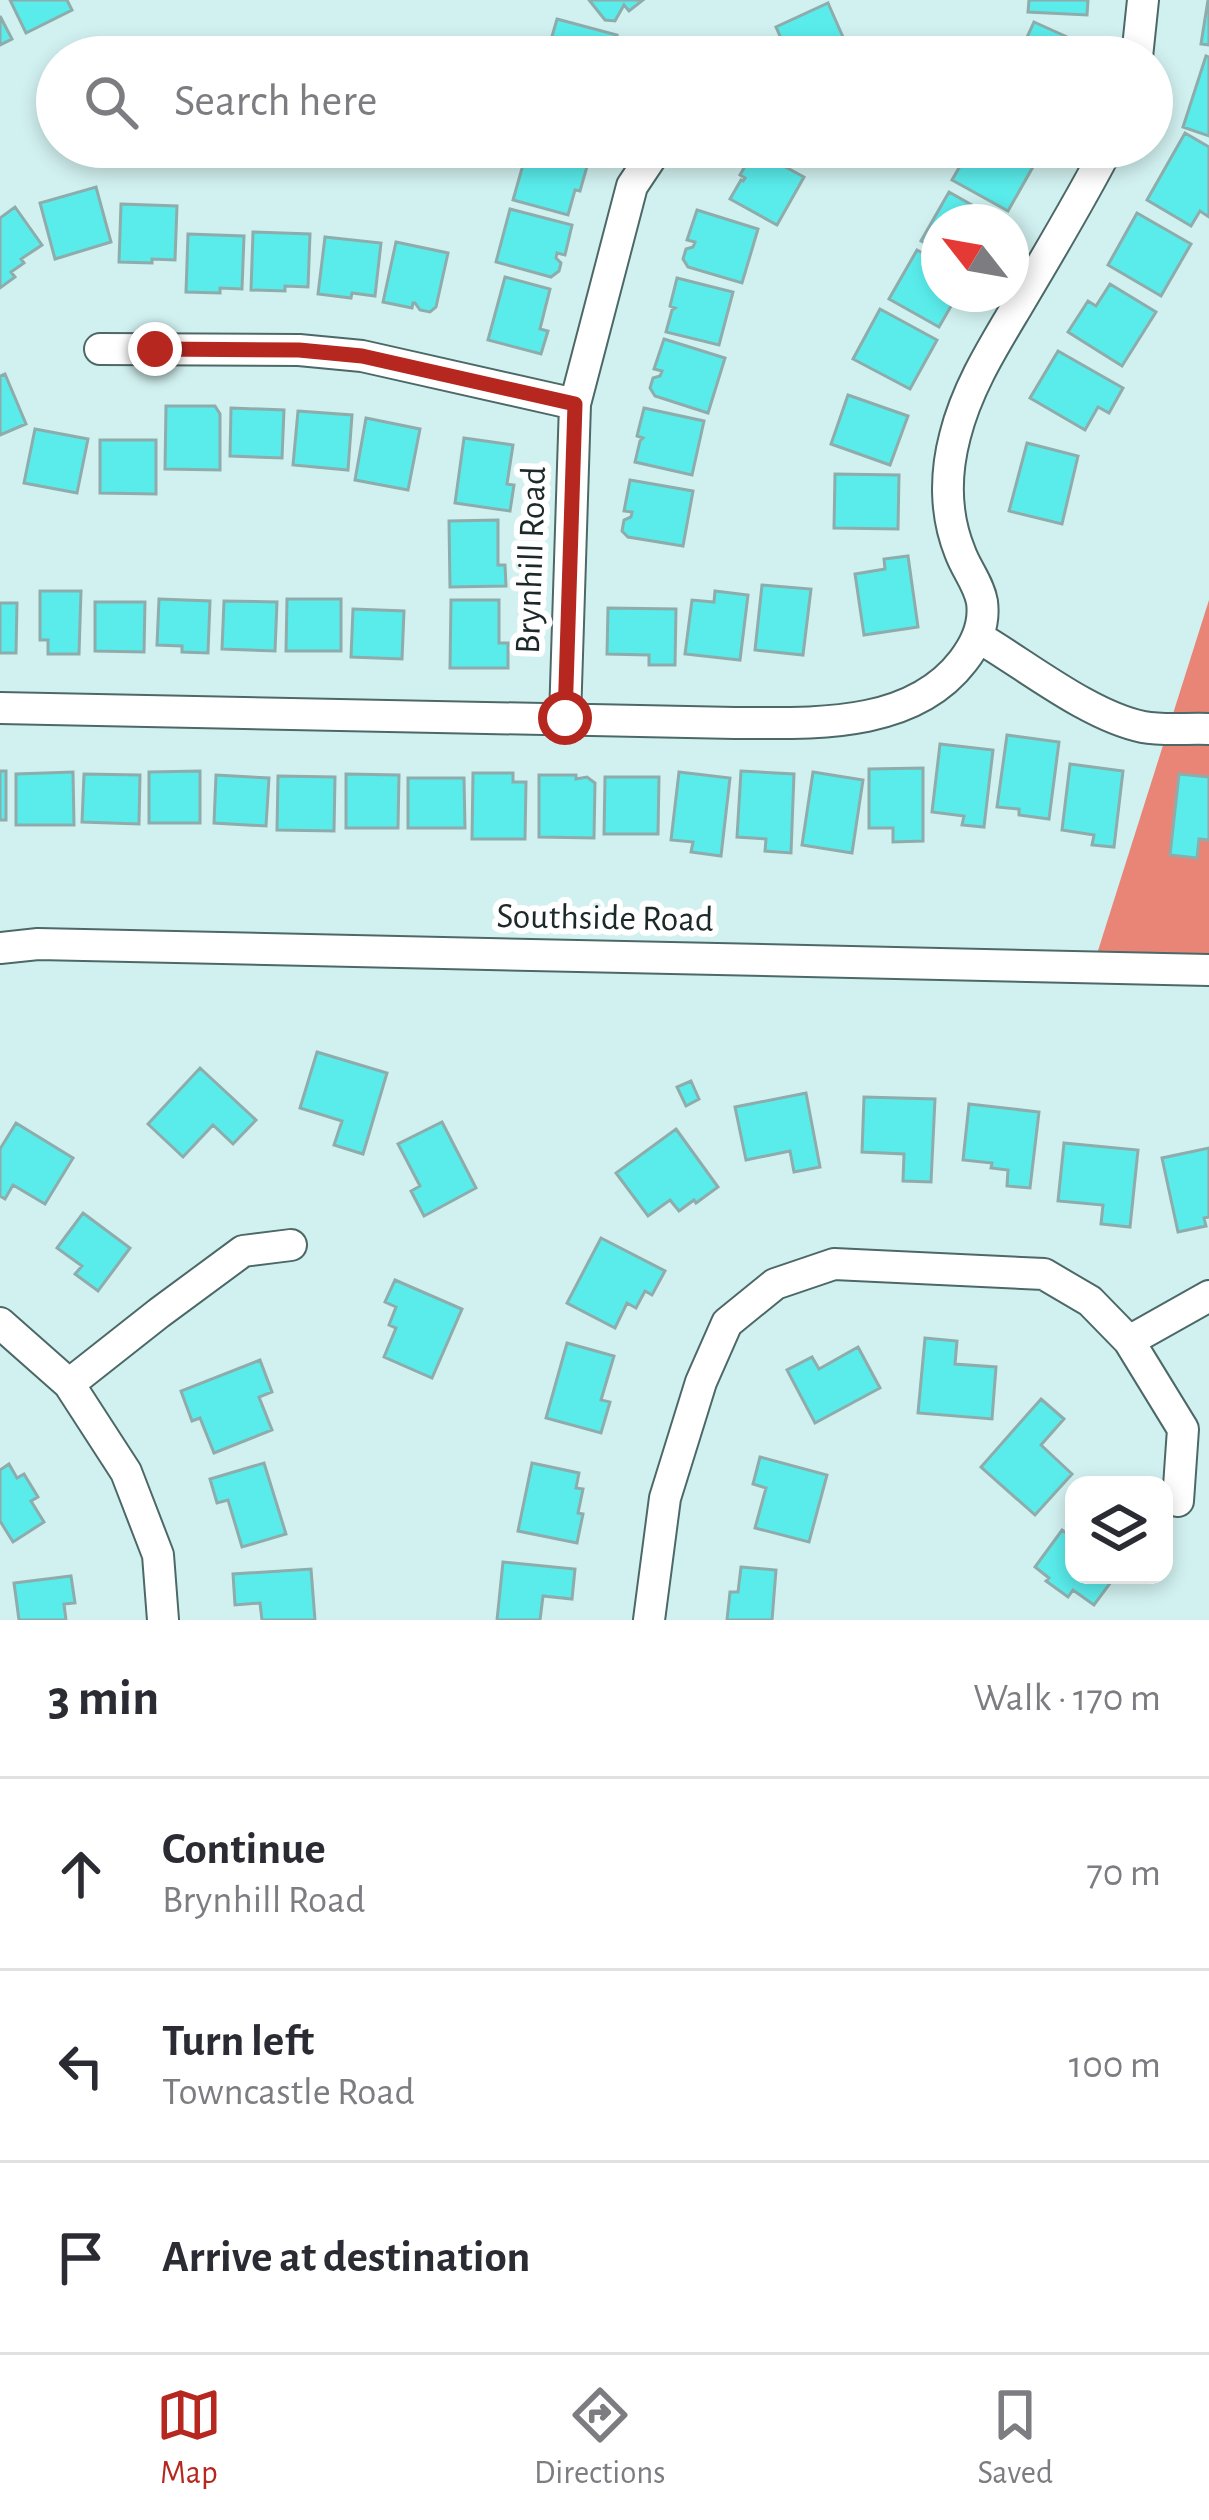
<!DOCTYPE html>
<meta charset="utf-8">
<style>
body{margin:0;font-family:"Alegreya Sans",sans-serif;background:#f2f2f3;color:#2b2b33}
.controls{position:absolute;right:36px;bottom:36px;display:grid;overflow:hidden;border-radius:24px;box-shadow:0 6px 18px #0003}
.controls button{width:108px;height:108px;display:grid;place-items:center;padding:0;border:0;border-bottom:3px solid #e1e1e2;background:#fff;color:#2b2b33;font:60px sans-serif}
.compass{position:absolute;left:921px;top:204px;width:108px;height:108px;border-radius:50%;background:#fff;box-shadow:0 6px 18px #0003;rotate:301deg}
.stop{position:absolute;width:36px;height:36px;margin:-27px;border:9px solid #b6281f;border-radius:50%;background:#fff}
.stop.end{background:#b6281f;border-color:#fff;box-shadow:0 3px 12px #0008}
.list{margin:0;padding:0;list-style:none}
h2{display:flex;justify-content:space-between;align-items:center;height:156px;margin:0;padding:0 48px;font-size:51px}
h2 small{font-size:39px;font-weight:400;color:#7c7c81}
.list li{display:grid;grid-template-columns:78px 1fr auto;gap:36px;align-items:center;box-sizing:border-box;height:192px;padding:0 48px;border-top:3px solid #e1e1e2}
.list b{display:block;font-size:45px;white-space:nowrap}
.list p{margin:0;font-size:39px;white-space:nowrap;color:#7c7c81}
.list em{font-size:39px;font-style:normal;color:#7c7c81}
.icon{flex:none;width:66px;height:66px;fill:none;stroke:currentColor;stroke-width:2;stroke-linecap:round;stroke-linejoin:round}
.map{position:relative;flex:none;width:1209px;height:1620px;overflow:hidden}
.search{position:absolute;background:#fff;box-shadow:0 6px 18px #0003;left:36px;right:36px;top:36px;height:132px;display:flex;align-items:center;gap:30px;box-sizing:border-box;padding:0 42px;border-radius:66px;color:#7c7c81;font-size:45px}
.sheet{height:732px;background:#fff}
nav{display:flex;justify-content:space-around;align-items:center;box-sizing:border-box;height:168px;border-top:3px solid #e1e1e2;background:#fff;font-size:33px;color:#7c7c81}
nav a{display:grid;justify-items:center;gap:6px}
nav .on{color:#b6281f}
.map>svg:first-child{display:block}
</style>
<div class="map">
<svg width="1209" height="1620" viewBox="0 0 1209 1620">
<rect width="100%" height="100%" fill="#d1f1f0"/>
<path fill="#e88577" d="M1209 600V956L1096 957Z"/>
<path fill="#59eceb" stroke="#8eacab" stroke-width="3" d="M10 0H67L72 10 26 33Z
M589 0H643L629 11 624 5 615 21 605 20Z
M1029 0H1088L1087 15 1028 12Z
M1208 0H1209V45L1201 44Z
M828 3 850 53 841 57H793V51L788 54 776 27Z
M0 16 12 39 0 45Z
M557 19 617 35 611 57H546Z
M1034 22 1087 46 1082 57H1018Z
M1206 56 1209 57V136L1183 127Z
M1185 133 1209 147V217L1200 211 1191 226 1147 200Z
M528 147 588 163 580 191 575 190 568 215 513 200Z
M778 147H839L833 166 777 149Z
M971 147H1002L1034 165 1008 211 952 180Z
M754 150 804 177 777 225 730 199 741 180 743 181 745 178 740 175Z
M96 187 111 242 55 259 40 203Z
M949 192 1002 222H939V251L921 241Z
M121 204 177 206 175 260 152 259V263L119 262Z
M15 207 42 245 21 259 24 263 11 272 15 277 0 288V218Z
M510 209 572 225 565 255 557 253 556 258 561 263 559 271 551 277 496 262Z
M697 210 758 229 742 283 688 267 683 259 686 249 693 247 695 242 687 240Z
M1137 213 1191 244 1161 296 1108 265Z
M253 232 310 234 308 287 285 286V291L251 290Z
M188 234 244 236 242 289 220 288V293L186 292Z
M325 237 381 243 375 296 352 293 351 298 318 294Z
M396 242 448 253 436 307 430 312 420 310 415 303H413L412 308 383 302Z
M917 250 939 262V294H958L939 327 889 299Z
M505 277 550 289 540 329 548 331 541 354 488 340Z
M677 278 733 292 719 345 666 332 672 310 675 308 670 306Z
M1110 284 1156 312 1122 366 1068 332 1088 301 1096 306Z
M880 309 937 340 910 389 853 359Z
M664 339 725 358 708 413 655 396 650 388 653 378 660 376 662 371 654 369Z
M1058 351 1123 388 1109 413 1098 407 1085 430 1030 398Z
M5 374 26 424 0 435V376Z
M848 395 908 416 890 465 831 444Z
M166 406H215L220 414V470L165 469Z
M231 408 284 410 282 458 230 456Z
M644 408 704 421 692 475 635 462 640 441 643 438 637 436Z
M298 411 352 415 348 470 293 465Z
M366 418 420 429 408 490 355 480Z
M35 429 88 439 77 493 24 483Z
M464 438 513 445 507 484 514 485 510 511 455 503Z
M100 440H156V494L100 493Z
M1027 443 1078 456 1062 524 1009 511Z
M835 474 899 475 898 529 834 528Z
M630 480 693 491 683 546 628 537 622 531 624 520 631 517 632 512 624 511Z
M498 520V565H505L506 586 450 587 449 521Z
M908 556 918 627 864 635 855 574 885 569 884 559Z
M762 585 811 589 803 655 755 650Z
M40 591H81L79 654H48V640H40Z
M715 591 748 595 740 660 685 654 692 600 714 602Z
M159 599 210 601 208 653 182 652V646L157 645Z
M287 599H341V651H286Z
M451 600H499V643H508V668H450Z
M224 601 277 602 275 651 222 649Z
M95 602H145L144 652 95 651Z
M0 603H17L16 653H0Z
M608 608 676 609 675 665H649V655L607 654Z
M353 609 404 611 402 659 351 657Z
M1007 735 1059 742 1049 819 1019 815V809L997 807Z
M940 744 993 750 984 827 962 825 964 816 932 812Z
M1070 764 1123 771 1114 847 1092 845 1094 835 1062 830Z
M923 768V841L893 842V828H869V769Z
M0 771H6V820H0Z
M200 771V823H149V772Z
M741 771 794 774 791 853 765 851 766 839 737 837Z
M73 772 74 825H16V774Z
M679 772 730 778 721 856 691 852 693 842 671 840Z
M813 772 863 780 852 853 802 845Z
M473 773H513V782H526L525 839H472Z
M84 774 140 775 139 824 82 822Z
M346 774 399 775 398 828H346Z
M1179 774 1209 777V840L1199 839 1197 858 1170 855Z
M216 775 269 778 266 826 214 823Z
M539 775H576V779L587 777 595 783 594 838 539 837Z
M278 776 335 777 334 831 277 830Z
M605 777H659L658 834H604Z
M408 778H464L465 828H408Z
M317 1052 387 1073 363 1154 334 1145 342 1121 300 1108Z
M200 1068 256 1120 233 1144 213 1125 183 1157 148 1124Z
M691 1081 699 1099 686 1106 677 1087Z
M806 1093 820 1167 794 1172 790 1151 746 1160 735 1107Z
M864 1097 935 1099 931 1182 903 1181 904 1154 862 1152Z
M969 1104 1039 1112 1030 1188 1007 1186 1008 1170 991 1168 992 1163 963 1160Z
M442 1122 476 1188 424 1216 411 1191 420 1186 398 1144Z
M16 1123 73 1158 45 1204 13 1185 5 1199 0 1196V1149Z
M676 1129 718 1187 696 1203 694 1200 679 1211 670 1200 648 1216 616 1173Z
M1064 1143 1138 1150 1130 1227 1101 1224 1103 1205 1058 1201Z
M1209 1148V1217L1204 1218 1206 1226 1178 1232 1162 1158Z
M83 1213 130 1248 98 1291 75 1274 82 1266 57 1248Z
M601 1238 665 1271 652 1295 645 1291 636 1308 627 1303 615 1328 567 1303Z
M395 1280 462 1309 432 1378 384 1357 396 1328 389 1325 396 1307 385 1302Z
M925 1338 957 1341 955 1364 996 1367 992 1419 918 1413Z
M567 1343 614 1356 601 1400 610 1402 601 1433 546 1418Z
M858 1347 880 1388 815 1423 787 1370 812 1357 819 1369Z
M260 1360 272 1392 259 1397 272 1430 214 1453 200 1418 192 1421 181 1391Z
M1041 1399 1064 1419 1041 1445 1072 1474 1035 1515 981 1467Z
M760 1457 827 1475 809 1542 755 1528 766 1488 753 1484Z
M264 1463 286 1534 242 1547 228 1500 217 1503 210 1479Z
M532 1463 579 1473 576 1488 583 1489 578 1513 583 1514 577 1543 518 1531Z
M9 1464 17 1478 24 1474 38 1497 31 1501 44 1522 13 1542 0 1521V1470Z
M1062 1530 1074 1539V1575H1109L1114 1578 1094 1605 1073 1590 1068 1597 1046 1581 1049 1578 1035 1567Z
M503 1562 575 1569 572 1599 543 1596 540 1620H497Z
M741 1567 776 1570 772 1620H727L730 1592H738Z
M311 1569 315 1620H262L260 1603 235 1605 233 1574Z
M71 1576 75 1603 64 1604 66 1620H19L14 1583Z"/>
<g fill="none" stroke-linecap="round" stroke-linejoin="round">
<g stroke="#4c6867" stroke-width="34">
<path id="minor" d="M1137 57 1143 0
M100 349 299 350 362 356 575 404
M978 637C1026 665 1089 716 1143 727 1164 731 1188 728 1209 729
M0 708 735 723C812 723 911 729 963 661 977 643 985 624 982 602 979 584 966 569 960 552 945 515 945 474 955 436 967 388 993 347 1018 305 1049 253 1080 201 1108 147
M565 718 575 404 632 186 658 147
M0 948 38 944 1209 970
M0 1323 69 1384 126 1472 158 1555 163 1620
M1129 1341 1209 1296
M69 1384 159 1313 243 1251 291 1245
M649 1620 665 1498 701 1382 727 1323 775 1284 834 1264 1044 1274 1090 1301 1129 1341 1183 1429 1178 1501"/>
</g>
<use href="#minor" stroke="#fff" stroke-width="30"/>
</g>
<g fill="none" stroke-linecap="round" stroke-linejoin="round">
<path stroke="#b6281f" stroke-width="15" d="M155 349 299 350 362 356 575 404 565 718"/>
</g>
<g text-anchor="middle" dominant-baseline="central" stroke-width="12" stroke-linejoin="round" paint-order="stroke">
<g font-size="36" fill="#1d2929" stroke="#fff">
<text transform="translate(531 560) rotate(-88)">Brynhill Road</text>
<text transform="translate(605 918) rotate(1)">Southside Road</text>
</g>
</g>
</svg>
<div class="controls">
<button><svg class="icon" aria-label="layers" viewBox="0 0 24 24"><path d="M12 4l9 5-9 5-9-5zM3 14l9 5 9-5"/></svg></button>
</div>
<svg class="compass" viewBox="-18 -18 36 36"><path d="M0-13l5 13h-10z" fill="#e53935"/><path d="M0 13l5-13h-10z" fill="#7c7c81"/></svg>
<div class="stop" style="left:565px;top:718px"></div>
<div class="stop end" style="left:155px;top:349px"></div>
<div class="search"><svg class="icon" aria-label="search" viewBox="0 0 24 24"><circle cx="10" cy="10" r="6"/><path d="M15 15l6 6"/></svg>Search here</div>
</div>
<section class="sheet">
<h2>3 min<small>Walk · 170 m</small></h2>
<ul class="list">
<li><svg class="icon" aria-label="ahead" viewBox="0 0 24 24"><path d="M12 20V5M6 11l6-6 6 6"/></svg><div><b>Continue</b><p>Brynhill Road</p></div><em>70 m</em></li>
<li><svg class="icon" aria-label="left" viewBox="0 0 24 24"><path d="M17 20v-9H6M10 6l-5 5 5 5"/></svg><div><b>Turn left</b><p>Towncastle Road</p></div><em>100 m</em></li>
<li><svg class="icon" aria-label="arrive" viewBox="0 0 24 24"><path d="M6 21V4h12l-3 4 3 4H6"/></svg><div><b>Arrive at destination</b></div></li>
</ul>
</section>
<nav>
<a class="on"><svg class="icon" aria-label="map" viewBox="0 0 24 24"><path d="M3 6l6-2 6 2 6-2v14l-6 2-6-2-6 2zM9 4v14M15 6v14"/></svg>Map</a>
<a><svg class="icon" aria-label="directions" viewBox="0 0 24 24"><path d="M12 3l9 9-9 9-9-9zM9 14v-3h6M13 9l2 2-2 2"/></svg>Directions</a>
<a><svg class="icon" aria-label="saved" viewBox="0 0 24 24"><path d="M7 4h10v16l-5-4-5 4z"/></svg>Saved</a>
</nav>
